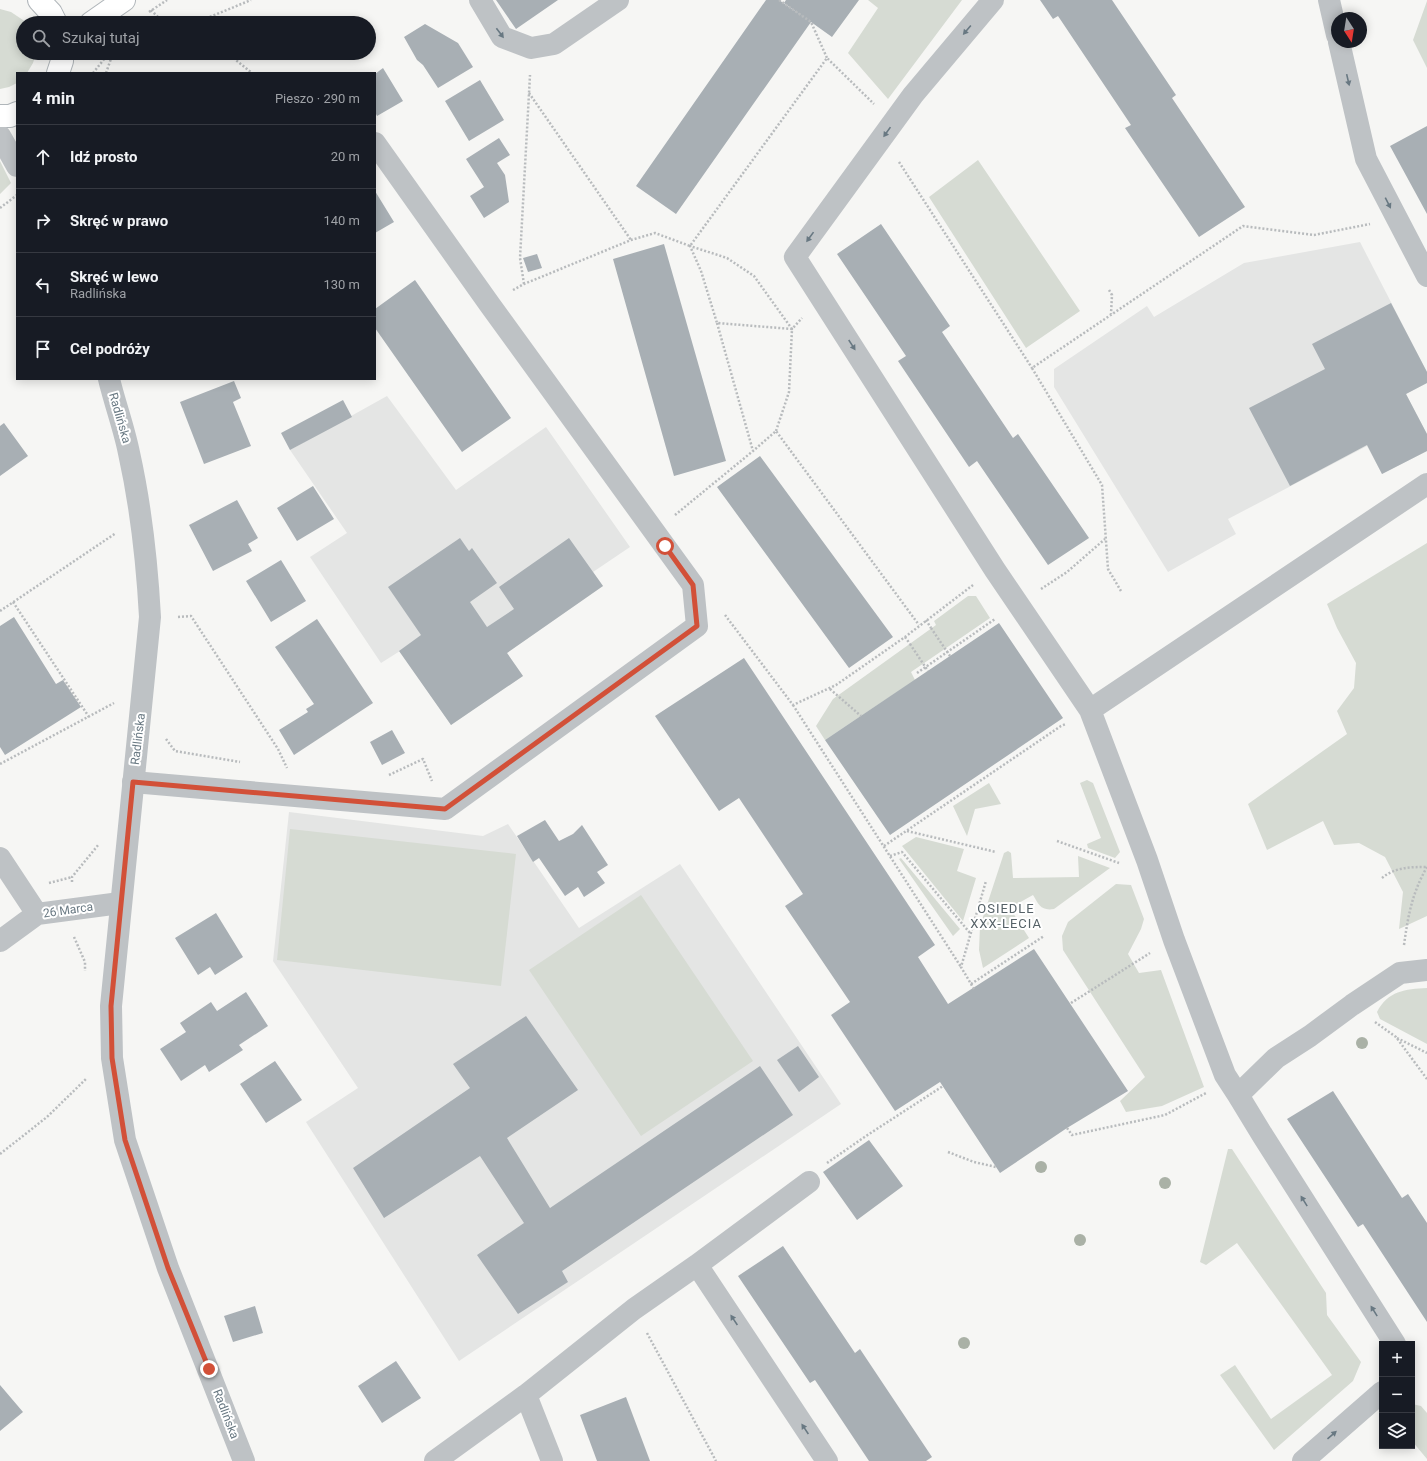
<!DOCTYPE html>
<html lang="pl">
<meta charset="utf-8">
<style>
body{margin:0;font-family:Roboto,sans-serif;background:#242831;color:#f1f3f6}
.controls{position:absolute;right:12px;bottom:12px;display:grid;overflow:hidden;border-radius:0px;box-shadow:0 2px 10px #0003}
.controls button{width:36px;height:36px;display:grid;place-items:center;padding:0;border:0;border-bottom:1px solid #363941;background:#171b24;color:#f1f3f6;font:20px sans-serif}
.compass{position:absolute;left:1331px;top:12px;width:36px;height:36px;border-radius:50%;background:#171b24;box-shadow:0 2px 10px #0003;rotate:168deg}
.stop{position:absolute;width:12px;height:12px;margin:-9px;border:3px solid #d25038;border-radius:50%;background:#fff}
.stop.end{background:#d25038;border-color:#fff;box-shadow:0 1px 4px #0008}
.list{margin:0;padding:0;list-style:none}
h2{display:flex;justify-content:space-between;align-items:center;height:52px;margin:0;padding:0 16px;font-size:17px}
h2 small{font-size:13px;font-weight:400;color:#9ea1a6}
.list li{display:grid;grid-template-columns:26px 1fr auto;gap:12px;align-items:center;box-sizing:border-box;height:64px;padding:0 16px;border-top:1px solid #363941}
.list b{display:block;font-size:15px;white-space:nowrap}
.list p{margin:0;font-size:13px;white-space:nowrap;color:#9ea1a6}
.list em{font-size:13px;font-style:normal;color:#9ea1a6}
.icon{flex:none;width:22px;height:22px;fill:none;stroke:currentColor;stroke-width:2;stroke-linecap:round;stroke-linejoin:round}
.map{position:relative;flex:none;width:1427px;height:1461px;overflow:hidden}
.search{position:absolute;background:#171b24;box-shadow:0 2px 10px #0003;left:16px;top:16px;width:360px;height:44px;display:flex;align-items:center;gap:10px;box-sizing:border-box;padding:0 14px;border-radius:22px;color:#9ea1a6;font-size:15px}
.panel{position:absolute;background:#171b24;box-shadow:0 2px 10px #0003;left:16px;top:72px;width:360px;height:308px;border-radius:0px}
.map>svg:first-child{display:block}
</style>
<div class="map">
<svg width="1427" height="1461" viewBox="0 0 1427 1461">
<rect width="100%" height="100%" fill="#f6f6f4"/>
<path fill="#e4e5e4" d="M1360 242 1427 372V383L1406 394 1427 434V451L1382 474 1367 446 1228 519 1236 534 1168 572 1054 387V369L1147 306 1154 317 1244 263Z
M387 396 456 490 546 427 630 547 593 572 603 586 507 653 523 676 451 725 400 651 381 663 310 557 347 533 290 450Z
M289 812 483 836 508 824 579 928 680 864 841 1104 459 1361 306 1122 358 1088 273 961Z"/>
<path fill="#d6dbd3" d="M868 0H962L888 99 848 53 878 8Z
M1427 1V68L1413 40Z
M0 9 11 12 26 22V23H23V53H36L33 63 27 73H17V83L9 87 0 89Z
M978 160 1080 311 1026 348 929 197Z
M0 161 11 183 0 194Z
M1427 543V916L1399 929 1403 892 1385 857 1359 843 1334 845 1323 821 1267 850 1248 804 1347 734 1337 711 1354 688 1356 663 1337 628 1327 604Z
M968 596H976L990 618 911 672 915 680 825 740 816 726 833 699 936 625 934 621Z
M1087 780 1093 783 1120 852 1115 858 1088 848 1087 844 1101 838 1080 783Z
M989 783 1001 804 975 809 967 836 953 806Z
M290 829 516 854 501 986 277 960Z
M916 837 964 849 957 871 976 878 963 921 902 846Z
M1008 851 1011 853 1013 878 1079 877 1078 856 1110 868 1054 909C1041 911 1039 905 1033 895L1010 908 1029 938 983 968 979 950 980 926 1004 853Z
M901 858 960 929 953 936 899 859Z
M1116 884 1131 885 1144 919 1141 929 1128 954 1139 973 1161 970 1204 1087 1162 1106 1126 1112 1120 1101 1145 1077 1063 950 1062 936 1068 922Z
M641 895 753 1061 641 1136 529 970Z
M1427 988V1044L1380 1019 1377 1012C1388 991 1405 989 1427 988Z
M1228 1149H1232L1326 1293 1327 1315 1361 1362 1353 1381 1274 1450 1220 1375 1235 1365 1271 1419 1332 1375 1237 1243 1206 1265 1200 1262Z
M1412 1404 1421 1406 1427 1413V1459L1412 1441Z"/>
<path fill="#a8afb4" d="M496 0H558L516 29Z
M766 0H779L805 18 784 3 786 0H859L832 37 811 22 676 214 636 186Z
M1040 0H1112L1176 95 1172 98 1245 207 1199 237 1125 128 1131 125 1058 16 1053 19Z
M425 24 458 43 473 67 438 88 423 65 417 60 404 37Z
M383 68 403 101 377 116 375 112V74Z
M480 80 504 120 469 141 445 101Z
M1427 126V214L1390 146Z
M499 138 510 155 497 163 505 175 509 202 484 218 470 196 484 187 466 159Z
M375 191 394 222 375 233Z
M881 224 950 326 942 332 1013 438 1018 434 1089 538 1048 565 977 461 969 467 898 361 906 356 837 254Z
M664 244 726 461 674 476 613 259Z
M537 254 542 268 528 272 523 258Z
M415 280 511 418 462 452 375 328V309Z
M1391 303 1427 372V383L1406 394 1427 434V451L1382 474 1367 445 1290 486 1249 408 1325 369 1312 344Z
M234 381 241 398 233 402 251 446 204 464 180 402Z
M343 400 352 417 290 450 281 433Z
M4 423 28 456 0 476V426Z
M760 456 893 637 849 668 717 487Z
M313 486 334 519 297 541 277 508Z
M237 500 258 538 248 544 252 551 213 571 189 525Z
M460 538 469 551 472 548 497 583 470 602 487 627 514 609 499 587 569 538 603 586 507 653 523 676 451 725 399 651 421 635 388 587Z
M281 560 306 601 271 622 246 581Z
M14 617 56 684 63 680 81 707 5 755 0 747V626Z
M317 619 373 703 294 755 279 730 308 712 306 709 314 704 275 647Z
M999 623 1063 718 890 835 825 740Z
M744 658 935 945 918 957 948 1004 1034 949 1128 1091 1067 1128 1000 1173 940 1082 895 1111 831 1015 850 1002 785 906 803 894 739 798 719 811 655 716Z
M392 730 405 753 382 765 370 742Z
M545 820 559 841 573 834 582 825 608 865 597 872 605 883 584 897 578 887 565 896 539 858 533 862 517 836Z
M216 913 243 957 215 975 210 967 198 975 175 938Z
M246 992 268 1026 239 1045 243 1050 209 1072 205 1065 181 1081 160 1049 186 1032 180 1023 211 1002 217 1011Z
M526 1016 578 1090 507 1138 550 1208 760 1066 793 1115 562 1271 568 1282 518 1314 477 1255 524 1223 480 1156 384 1218 353 1168 470 1088 453 1064Z
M798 1046 819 1077 799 1092 777 1060Z
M275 1061 302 1100 266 1123 240 1084Z
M1333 1091 1402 1198 1408 1194 1427 1223V1322L1363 1224 1358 1227 1287 1119Z
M869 1140 903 1186 857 1220 823 1172Z
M783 1246 855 1353 860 1349 932 1457 926 1461H869L815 1380 810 1383 738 1276Z
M255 1306 263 1333 233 1342 224 1316Z
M396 1361 421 1398 382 1423 358 1386Z
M0 1385 23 1412 0 1431Z
M626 1397 650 1461H597L580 1415Z"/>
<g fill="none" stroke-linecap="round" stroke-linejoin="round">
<g stroke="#b0b6ba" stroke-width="24">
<path id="secondary" d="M39 0 51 13 56 23
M91 23 124 0
M58 73 62 61V53
M0 116H10L17 113"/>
</g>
<path stroke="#b8bbbd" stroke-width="2.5" stroke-dasharray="2 2" stroke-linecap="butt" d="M779 0 811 22 827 58
M151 10 160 19 171 23
M149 12 167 0
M195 23 251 0
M227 53 252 73
M93 73 109 53
M106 73 113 53
M529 93 631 240
M899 162 1032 368
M0 208 17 195
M524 284 520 258 530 75
M513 290 524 284 631 240 655 233 690 246 827 58 874 104
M1109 290 1112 295 1111 314
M717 323 753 451
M776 431 789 392 792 329 717 323 701 271 690 246 727 258 754 276 792 329 802 318
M675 515 753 451 776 431 919 625
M1041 589 1067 572 1105 539
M1121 591 1108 569 1102 485 1032 368 1243 226 1314 235 1370 224
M13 602 89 717
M0 611 116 533
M725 615 793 705 836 685 905 637 973 585
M178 617 191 616 278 749 287 768
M926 620 931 628
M905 637 910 644
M917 673 995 619
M830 689 861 716
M793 705 961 967
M166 739 175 751 240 762
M0 764 114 703
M389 775 423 759 432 781
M907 831 996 852
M1057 841 1119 863
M884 846 1061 726 1066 724
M890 856 902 852 970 933
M1382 878C1395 867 1411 867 1427 867
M72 882V877L99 844
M49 883 72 877
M74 937 85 962V971
M1404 945C1408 916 1412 893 1427 867
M971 984 1044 936
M974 989 961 967 986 881
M1071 1003 1150 953
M1375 1022 1396 1037 1427 1079
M1397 1038 1427 1053
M1067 1128 1072 1135 1165 1115 1206 1093
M948 1152 974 1162 996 1167
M0 1154 47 1117 87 1078
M827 1163 866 1136 943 1086
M647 1333 716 1461"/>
<path stroke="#bec2c5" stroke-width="22" d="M480 0 502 37 531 48 554 44 618 0
M993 0 913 95 795 257 995 570 1090 710 1147 860 1174 940 1225 1075 1238 1095
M1329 0 1337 35
M1339 42 1366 159 1427 276
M1090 710 1427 484
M133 782 445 809 697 626 693 585 490 305 375 143
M0 858 37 914
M0 941 37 914 120 903
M697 1265 827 1461
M1395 1344 1263 1136 1238 1095 1276 1058 1310 1036 1352 1005 1400 973 1427 970
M526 1395 552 1461
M435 1461 526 1395 634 1309 697 1265 809 1182
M1303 1461 1382 1392"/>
<path stroke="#bec2c5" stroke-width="22" d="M0 136 17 166
M109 379C115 404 124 428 129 453 141 507 147 562 150 617L111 1006 112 1058 125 1140 168 1268 244 1461"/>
<use href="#secondary" stroke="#fff" stroke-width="22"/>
<path stroke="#b8bbbd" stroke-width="2.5" stroke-dasharray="2 2" stroke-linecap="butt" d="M931 628 950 656
M910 644 928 671"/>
</g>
<g fill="#aab1a6">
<circle cx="1362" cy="1043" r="6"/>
<circle cx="1041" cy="1167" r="6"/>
<circle cx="1165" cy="1183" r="6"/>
<circle cx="1080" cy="1240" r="6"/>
<circle cx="964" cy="1343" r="6"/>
</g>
<defs><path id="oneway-solid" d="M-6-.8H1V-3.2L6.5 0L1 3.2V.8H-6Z"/></defs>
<g fill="#687882">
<use href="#oneway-solid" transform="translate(967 30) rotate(130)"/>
<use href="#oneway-solid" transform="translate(500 33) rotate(53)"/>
<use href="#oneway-solid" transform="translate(1348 80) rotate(77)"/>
<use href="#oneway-solid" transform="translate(887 132) rotate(125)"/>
<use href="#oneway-solid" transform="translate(1388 203) rotate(63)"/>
<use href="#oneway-solid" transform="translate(810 237) rotate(126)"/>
<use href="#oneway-solid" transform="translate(852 345) rotate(57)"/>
<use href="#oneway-solid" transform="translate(1304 1201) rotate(-122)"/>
<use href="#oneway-solid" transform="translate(1374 1311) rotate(-122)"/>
<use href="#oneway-solid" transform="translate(734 1320) rotate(-124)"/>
<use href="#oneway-solid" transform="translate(805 1429) rotate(-124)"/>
<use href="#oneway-solid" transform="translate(1332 1435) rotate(-41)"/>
</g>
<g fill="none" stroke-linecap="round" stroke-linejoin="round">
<path stroke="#d25038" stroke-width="5" d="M209 1369 168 1268 125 1140 112 1058 111 1006 133 782 445 809 697 626 693 585 665 546"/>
</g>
<g text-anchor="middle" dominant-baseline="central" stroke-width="4" stroke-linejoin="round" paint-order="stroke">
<g font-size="12" fill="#687882" stroke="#fff">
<text transform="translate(120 418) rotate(74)">Radlińska</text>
<text transform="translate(138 739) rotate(-83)">Radlińska</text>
<text transform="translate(68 910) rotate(-8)">26 Marca</text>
<text transform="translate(226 1414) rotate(69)">Radlińska</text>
</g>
<g font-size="13" letter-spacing="1" fill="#556167" stroke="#fff">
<text x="1006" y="908">OSIEDLE<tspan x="1006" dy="15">XXX-LECIA</tspan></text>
</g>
</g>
</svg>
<div class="controls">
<button>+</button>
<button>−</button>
<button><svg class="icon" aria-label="layers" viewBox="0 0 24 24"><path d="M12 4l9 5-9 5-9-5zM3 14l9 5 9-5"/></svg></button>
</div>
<svg class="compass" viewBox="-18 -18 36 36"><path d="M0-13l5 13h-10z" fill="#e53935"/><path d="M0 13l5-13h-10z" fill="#9ea1a6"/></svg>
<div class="stop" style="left:665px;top:546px"></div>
<div class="stop end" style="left:209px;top:1369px"></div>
<div class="search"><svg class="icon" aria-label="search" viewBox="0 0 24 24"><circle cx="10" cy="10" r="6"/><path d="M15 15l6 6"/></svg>Szukaj tutaj</div>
<section class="panel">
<h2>4 min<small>Pieszo · 290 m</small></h2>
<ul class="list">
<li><svg class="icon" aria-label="ahead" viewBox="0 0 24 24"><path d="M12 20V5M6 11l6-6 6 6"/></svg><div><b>Idź prosto</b></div><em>20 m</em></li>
<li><svg class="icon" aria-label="right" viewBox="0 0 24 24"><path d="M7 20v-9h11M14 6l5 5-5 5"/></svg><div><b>Skręć w prawo</b></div><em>140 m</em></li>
<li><svg class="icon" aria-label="left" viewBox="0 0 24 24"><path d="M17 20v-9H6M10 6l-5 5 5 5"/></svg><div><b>Skręć w lewo</b><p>Radlińska</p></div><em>130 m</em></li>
<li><svg class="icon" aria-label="arrive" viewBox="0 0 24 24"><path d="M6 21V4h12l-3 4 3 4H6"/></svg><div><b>Cel podróży</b></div></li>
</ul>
</section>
</div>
